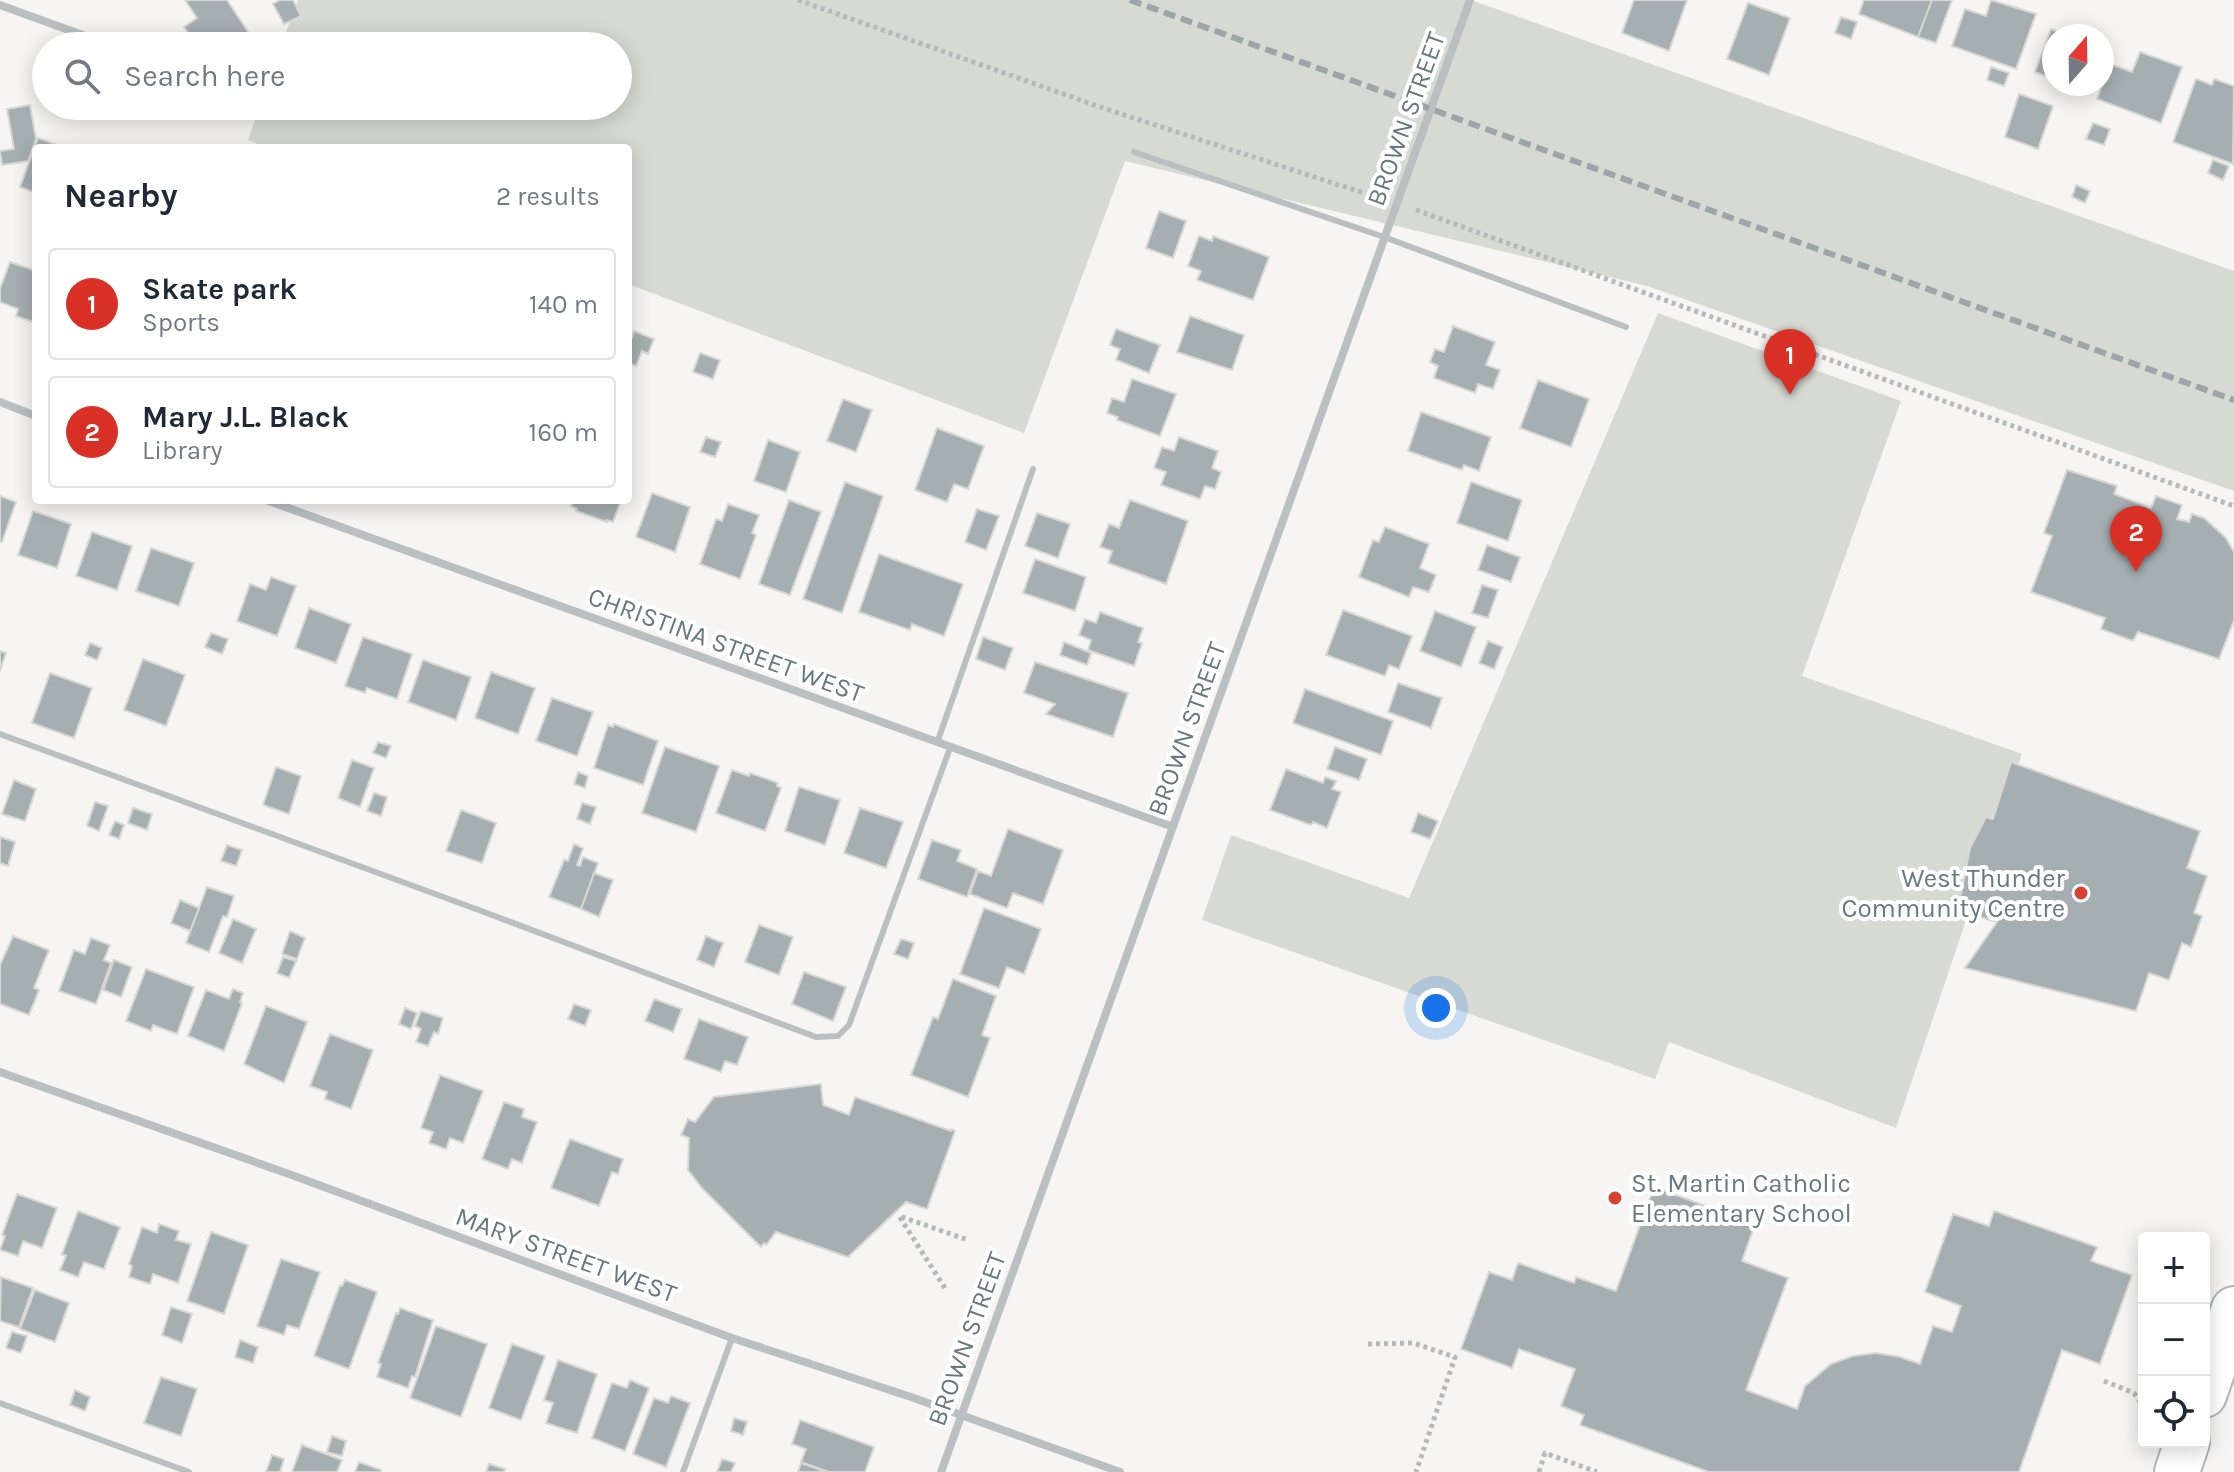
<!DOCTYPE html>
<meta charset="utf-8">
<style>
body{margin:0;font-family:Karla,sans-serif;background:#f6f6f7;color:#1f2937}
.controls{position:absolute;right:24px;bottom:24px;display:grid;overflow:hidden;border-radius:8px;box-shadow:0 4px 20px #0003}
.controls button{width:72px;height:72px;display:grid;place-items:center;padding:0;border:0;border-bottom:2px solid #e0e1e3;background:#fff;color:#1f2937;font:40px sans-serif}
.compass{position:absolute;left:2042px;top:24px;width:72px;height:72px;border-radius:50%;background:#fff;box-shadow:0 4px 20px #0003;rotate:20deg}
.you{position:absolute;left:1436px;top:1008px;width:28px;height:28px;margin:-20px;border:6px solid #fff;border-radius:50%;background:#1a73e8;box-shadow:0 0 0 12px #1a73e833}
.badge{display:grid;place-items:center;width:52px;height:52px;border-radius:50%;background:#d93025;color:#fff;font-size:26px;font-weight:700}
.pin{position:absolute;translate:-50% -66px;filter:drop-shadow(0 2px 4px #0008)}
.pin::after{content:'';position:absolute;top:42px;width:28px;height:24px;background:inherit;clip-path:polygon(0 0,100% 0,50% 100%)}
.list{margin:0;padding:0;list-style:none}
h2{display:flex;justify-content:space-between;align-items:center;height:104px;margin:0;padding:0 32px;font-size:34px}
h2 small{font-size:26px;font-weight:400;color:#747a83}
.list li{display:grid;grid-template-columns:52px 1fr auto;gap:24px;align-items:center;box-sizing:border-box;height:112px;margin:0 16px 16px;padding:0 16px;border:2px solid #e0e1e3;border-radius:8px}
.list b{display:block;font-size:30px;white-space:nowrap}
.list p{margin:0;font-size:26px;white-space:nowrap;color:#747a83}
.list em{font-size:26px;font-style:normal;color:#747a83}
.icon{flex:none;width:44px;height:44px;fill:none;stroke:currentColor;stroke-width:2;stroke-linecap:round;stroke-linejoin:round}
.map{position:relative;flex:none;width:2234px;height:1472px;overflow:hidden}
.search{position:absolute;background:#fff;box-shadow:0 4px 20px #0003;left:32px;top:32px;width:600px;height:88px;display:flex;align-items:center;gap:20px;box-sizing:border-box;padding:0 28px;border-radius:44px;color:#747a83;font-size:30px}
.panel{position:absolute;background:#fff;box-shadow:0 4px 20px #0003;left:32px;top:144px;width:600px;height:360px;border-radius:8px}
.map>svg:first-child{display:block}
</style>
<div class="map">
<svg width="2234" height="1472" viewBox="0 0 2234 1472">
<rect width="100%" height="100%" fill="#f6f5f3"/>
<path fill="#d6dad2" d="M298 0H1471L2234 271V491L1647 286 1125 161 1024 433 628 284V148H268L248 140 260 106H618V46H281Z
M1658 313 1901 401 1802 676 2022 754 1896 1128 1669 1042 1655 1079 1202 920 1231 835 1409 898Z"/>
<path fill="#a5aeb1" stroke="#d7d7d5" stroke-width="2" d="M185 0H227L256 44 197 46 184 27 197 18Z
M280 0H293L301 16 284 24 273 4Z
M1634 0H1687L1669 51 1622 33Z
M1864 0H1932L1918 37 1859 14Z
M1932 0H1952L1936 43 1918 37Z
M1991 0 2036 14 2016 69 1952 46 1965 9 1986 16Z
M1748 3 1790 18 1769 75 1727 59Z
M1841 17 1857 22 1851 39 1835 33Z
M2051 29 2070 36H2054V79L2035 72Z
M2074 29 2094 36H2071Z
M2140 52 2182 67 2161 123 2097 99 2110 64 2132 72Z
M1991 67 2009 73 2004 86 1987 80Z
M2196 79 2212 85 2214 79 2234 86 2233 164 2173 142Z
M2067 84H2090L2088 92Z
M2019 94 2053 106 2038 149 2005 137Z
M30 105 36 139 28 161 2 165 0 151 14 149 7 109Z
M2093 123 2110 129 2104 145 2086 139Z
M38 138 65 148H36V193L20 187Z
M2213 160 2229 166 2223 180 2208 173Z
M2076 185 2090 191 2085 203 2072 197Z
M1159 211 1186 221 1173 258 1146 248Z
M1199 236 1212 241 1213 236 1269 257 1253 300 1197 280 1201 271 1188 266Z
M10 262 36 271V323L16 316 18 309 0 302V289Z
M1190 316 1244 335 1232 370 1177 352Z
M1453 326 1495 342 1486 365 1500 370 1493 389 1478 384 1475 393 1434 378 1438 366 1430 362 1435 349 1444 352Z
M1116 329 1160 345 1149 373 1116 360 1120 349 1110 345Z
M634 331 654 339 648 354 642 351 636 366 628 363 629 346Z
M700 353 720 360 713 379 693 372Z
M1132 379 1176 394 1160 436 1117 420 1118 417 1107 413 1112 398 1124 402Z
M1538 380 1589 399 1571 447 1520 428Z
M843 399 872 410 856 452 827 441Z
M1421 412 1491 437 1479 471 1464 465 1462 470 1408 451Z
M937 428 984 446 968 489 954 484 947 502 915 490Z
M706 437 721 442 715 457 700 452Z
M1179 437 1218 451 1212 468 1221 472 1215 489 1205 486 1200 499 1161 485 1166 472 1154 468 1162 447 1174 451Z
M768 440 800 452 786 492 754 481Z
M2067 470 2117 486 2114 494 2151 508 2156 496 2182 505 2177 519 2189 522 2192 514 2204 518 2226 538 2234 552V620L2219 659 2138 632 2133 641 2101 629 2105 618 2031 592 2052 536 2044 533Z
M845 482 883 496 842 613 803 599Z
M1471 482 1522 500 1508 541 1457 523Z
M652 493 690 507 675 552 636 537Z
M0 496 16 502 2 542H0Z
M574 500H621L613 522 607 520V522L576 511 577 509 571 506Z
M789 500 821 512 790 595 759 584Z
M1130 500 1188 521 1166 584 1108 563 1112 551 1100 547 1109 524 1119 528Z
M728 504 759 515 752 533 756 535 740 579 700 564 716 519 722 521Z
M977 509 999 516 986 550 965 542Z
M33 511 71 524 57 568 18 555Z
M1037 513 1070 524 1058 558 1025 546Z
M1385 527 1429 544 1420 568 1436 575 1429 592 1413 587 1409 597 1359 577 1373 540 1379 542Z
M92 532 132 546 117 590 76 576Z
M1487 545 1520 557 1511 582 1478 570Z
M151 548 194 563 179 606 136 591Z
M879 554 963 584 944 636 912 624 910 630 859 612Z
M1035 559 1086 577 1075 611 1023 593Z
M271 577 296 586 277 636 237 621 250 584 266 590Z
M1482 585 1498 590 1488 618 1472 613Z
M309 608 351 624 336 663 295 648Z
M1343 610 1412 636 1399 669 1389 665 1385 676 1326 655Z
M1435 611 1476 627 1461 667 1420 651Z
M1100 612 1143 628 1138 642 1142 643 1134 666 1088 650 1091 640 1079 635 1085 619 1096 623Z
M211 633 228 639 222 654 205 647Z
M363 637 412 654 397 699 367 688 365 693 345 686Z
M983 637 1013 648 1005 670 976 659Z
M1488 641 1503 647 1494 669 1479 663Z
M1064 642 1091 653 1087 665 1060 655Z
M90 643 102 648 97 660 85 655Z
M0 651 6 653 0 671Z
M143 659 185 675 166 726 124 710Z
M423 660 471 677 456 720 408 702Z
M1035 662 1128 693 1113 737 1046 714 1055 704 1024 693Z
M491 672 535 688 518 734 475 718Z
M50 673 92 688 74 738 32 723Z
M1398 683 1442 698 1431 728 1388 712Z
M1305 689 1393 721 1381 755 1293 723Z
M552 698 593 712 577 756 536 741Z
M614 724 658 741 643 785 594 768 608 725 613 727Z
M378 742 391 746 386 758 373 753Z
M665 747 719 766 696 832 642 813Z
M1335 747 1367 759 1359 780 1327 769Z
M352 760 374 768 360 807 338 798Z
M2011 762 2200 831 2187 868 2207 876 2194 913 2202 916 2191 947 2182 943 2169 980 2149 973 2136 1011 1965 968 1997 922 1958 910 1970 848 1986 817 1993 819Z
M276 767 301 776 289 814 263 805Z
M1286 769 1323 783 1325 777 1336 781 1332 789 1341 792 1327 828 1313 822 1311 825 1270 810Z
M732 770 749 776 750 773 778 783 777 786 781 788 765 831 716 813Z
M578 772 588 776 585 788 574 784Z
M14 780 36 789 25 821 2 814Z
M799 787 840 800 825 845 785 831Z
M374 793 387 797 381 816 367 811Z
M95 802 108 806 99 831 87 826Z
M582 803 596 807 590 824 577 819Z
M133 808 152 814 147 830 128 823Z
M860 808 903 822 886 868 844 853Z
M461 810 496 823 482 863 446 851Z
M1418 813 1438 821 1430 839 1411 832Z
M115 821 124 825 119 839 109 835Z
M1008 829 1063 850 1043 904 1013 893 1007 908 970 894 978 871 991 876Z
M0 837 15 842 8 866 0 863Z
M932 840 961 850 957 861 977 869 967 897 918 879Z
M574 844 583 848 577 865 580 866 583 857 598 863 581 909 549 897 564 860 568 861Z
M227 845 242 850 236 866 221 861Z
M594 873 613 880 599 917 581 909Z
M207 887 234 896 227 917 223 916 209 952 186 943Z
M180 900 199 908 190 931 171 923Z
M984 908 1041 929 1024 974 1007 967 999 988 960 974Z
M233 919 256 929 242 963 219 953Z
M759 925 793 937 779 975 745 962Z
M290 931 305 938 297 959 282 954Z
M13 936 49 950 34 988 39 990 29 1015 0 1004V965Z
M706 936 723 943 714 967 697 960Z
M91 938 110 945 104 960 111 963 96 1004 59 991 74 950 85 954Z
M901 939 914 943 908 959 894 954Z
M283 957 296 961 289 978 277 973Z
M114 960 132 967 121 997 103 990Z
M146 969 194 987 177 1034 153 1025 151 1031 126 1021Z
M804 972 846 987 833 1021 792 1004Z
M953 979 996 996 982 1035 990 1038 968 1097 911 1075 933 1017 938 1019Z
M233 989 243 993 240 1002 242 1003 224 1051 188 1036 206 990 229 999Z
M654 999 682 1009 673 1032 645 1021Z
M574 1004 591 1010 585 1026 568 1019Z
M266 1006 307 1022 284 1083 244 1064Z
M405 1008 417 1013 411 1029 399 1024Z
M421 1011 443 1018 438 1034 434 1032 428 1046 416 1042 421 1029 415 1026Z
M699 1019 748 1037 737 1065 725 1061 721 1072 684 1059Z
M330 1034 373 1050 351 1109 325 1099 327 1092 310 1086Z
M440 1075 483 1091 463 1143 450 1138 446 1149 429 1143 433 1132 421 1128Z
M821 1084 823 1105 849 1115 855 1097 951 1131 952 1129 955 1131 927 1209 906 1202 848 1257 776 1232 766 1245 764 1243 761 1247 702 1188 688 1170 689 1138 681 1135 688 1119 695 1122 714 1097Z
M504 1102 524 1109 522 1117 537 1122 522 1163 512 1159 508 1169 482 1159Z
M570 1139 623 1159 618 1174 612 1172 599 1206 551 1188Z
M1654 1187 1755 1224 1742 1261 1788 1278 1746 1390 1797 1409 1805 1386 1831 1364 1853 1356 1876 1353 1900 1357 1920 1364 1933 1326 1952 1332 1961 1306 1925 1292 1953 1214 1989 1226 1994 1211 2097 1247 2091 1261 2132 1275 2100 1364 2062 1350 2019 1472H1709L1580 1425 1584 1415 1561 1406 1575 1369 1519 1349 1512 1368 1461 1349 1489 1272 1512 1280 1518 1263 1574 1283 1576 1277 1616 1291Z
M17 1194 57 1208 42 1248 23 1241 18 1256 0 1250 5 1236 2 1235Z
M78 1211 120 1227 104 1269 84 1262 78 1277 60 1270 66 1256 62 1254Z
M159 1224 179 1231 176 1240 191 1244 178 1283 153 1274 150 1284 129 1277 132 1266 129 1264 142 1227 157 1233Z
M211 1232 248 1245 224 1314 187 1301Z
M281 1259 320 1272 299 1329 287 1325 284 1335 257 1326Z
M1 1277 33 1288 19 1327 0 1321Z
M345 1280 377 1292 349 1369 314 1356 340 1285 342 1286Z
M35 1290 69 1303 55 1342 20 1329Z
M171 1307 192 1314 182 1343 162 1335Z
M400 1308 433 1320 415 1377 412 1376 408 1388 377 1377 381 1364 378 1363 396 1313 398 1314Z
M436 1326 487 1344 461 1417 410 1398Z
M12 1332 27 1336 21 1353 6 1348Z
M240 1340 258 1347 253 1363 235 1357Z
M512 1344 545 1356 521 1420 489 1408Z
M558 1360 597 1374 577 1433 546 1423 553 1403 544 1400Z
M161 1377 197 1389 181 1436 144 1423Z
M630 1380 649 1388 625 1451 592 1438 612 1383 627 1388Z
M75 1390 90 1397 85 1411 70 1405Z
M671 1396 690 1403 666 1467 633 1454 654 1398 668 1403Z
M734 1418 747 1422 743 1435 731 1431Z
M800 1420 874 1447 865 1472H829L801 1462 806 1449 792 1444Z
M332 1436 346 1441 342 1456 327 1452Z
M302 1445 342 1460 337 1472H292Z
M272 1455 284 1459 280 1472H266Z
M722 1459 735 1463 731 1472H717Z
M359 1462 381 1470 380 1472H355Z
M801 1463 827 1472H798Z
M489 1464 505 1469 504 1472H486Z"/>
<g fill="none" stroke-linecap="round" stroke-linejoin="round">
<g stroke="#afb6b9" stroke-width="48">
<path id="secondary" d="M2204 1395 2234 1309
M2177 1472 2187 1442"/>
</g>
<path stroke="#b5b9bb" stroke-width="5" stroke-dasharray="4 4" stroke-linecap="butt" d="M798 0 1103 108 1376 197
M1416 210 2234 506
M945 1288 899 1216 968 1240
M1368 1344 1413 1343 1455 1357 1416 1472
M2104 1381 2134 1393 2142 1405
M1539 1472 1545 1453 1597 1472"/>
<path stroke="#bac0c2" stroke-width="6" d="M1134 152 1384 237 1626 327
M0 734 476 909 816 1037 838 1036 849 1025 950 748
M937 743 1033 469
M0 1403 189 1472
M683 1472 732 1338"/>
<path stroke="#bac0c2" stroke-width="8" d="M0 5 99 41
M0 402 36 416
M266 500 1173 827
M0 1072 289 1174 732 1338 911 1397 1120 1472
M941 1472 1470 0"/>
<use href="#secondary" stroke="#fff" stroke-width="44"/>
<path stroke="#9da5a8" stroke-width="6" stroke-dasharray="12 6" stroke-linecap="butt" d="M1130 0 2234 400"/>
</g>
<g fill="#d64132" stroke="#fff" stroke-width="3">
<circle cx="2081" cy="893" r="8"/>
<circle cx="1615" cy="1198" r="8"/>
</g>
<g text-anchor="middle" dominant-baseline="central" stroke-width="8" stroke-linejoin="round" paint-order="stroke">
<g font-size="26" fill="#677981" stroke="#fff">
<text transform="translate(1406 119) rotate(-70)">BROWN STREET</text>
<text transform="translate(726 645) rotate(20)">CHRISTINA STREET WEST</text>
<text transform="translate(1187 729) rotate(-70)">BROWN STREET</text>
<text transform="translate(566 1255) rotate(20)">MARY STREET WEST</text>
<text transform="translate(967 1339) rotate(-70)">BROWN STREET</text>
</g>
<g font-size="26" fill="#677981" stroke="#fff" text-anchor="end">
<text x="2065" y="878">West Thunder<tspan x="2065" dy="30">Community Centre</tspan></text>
<text x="1631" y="1183" text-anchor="start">St. Martin Catholic<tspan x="1631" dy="30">Elementary School</tspan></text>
</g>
</g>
</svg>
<div class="controls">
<button>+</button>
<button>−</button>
<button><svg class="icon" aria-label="locate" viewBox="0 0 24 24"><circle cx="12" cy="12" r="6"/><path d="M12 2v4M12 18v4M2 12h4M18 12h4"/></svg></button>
</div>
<svg class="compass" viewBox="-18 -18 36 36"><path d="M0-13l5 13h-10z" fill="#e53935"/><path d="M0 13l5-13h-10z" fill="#747a83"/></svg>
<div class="you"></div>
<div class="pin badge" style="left:1790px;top:395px">1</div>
<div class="pin badge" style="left:2136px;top:572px">2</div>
<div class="search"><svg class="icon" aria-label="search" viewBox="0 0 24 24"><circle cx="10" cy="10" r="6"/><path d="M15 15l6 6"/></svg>Search here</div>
<section class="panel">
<h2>Nearby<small>2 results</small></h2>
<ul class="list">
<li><span class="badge">1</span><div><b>Skate park</b><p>Sports</p></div><em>140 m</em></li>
<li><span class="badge">2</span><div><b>Mary J.L. Black</b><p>Library</p></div><em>160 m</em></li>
</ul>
</section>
</div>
